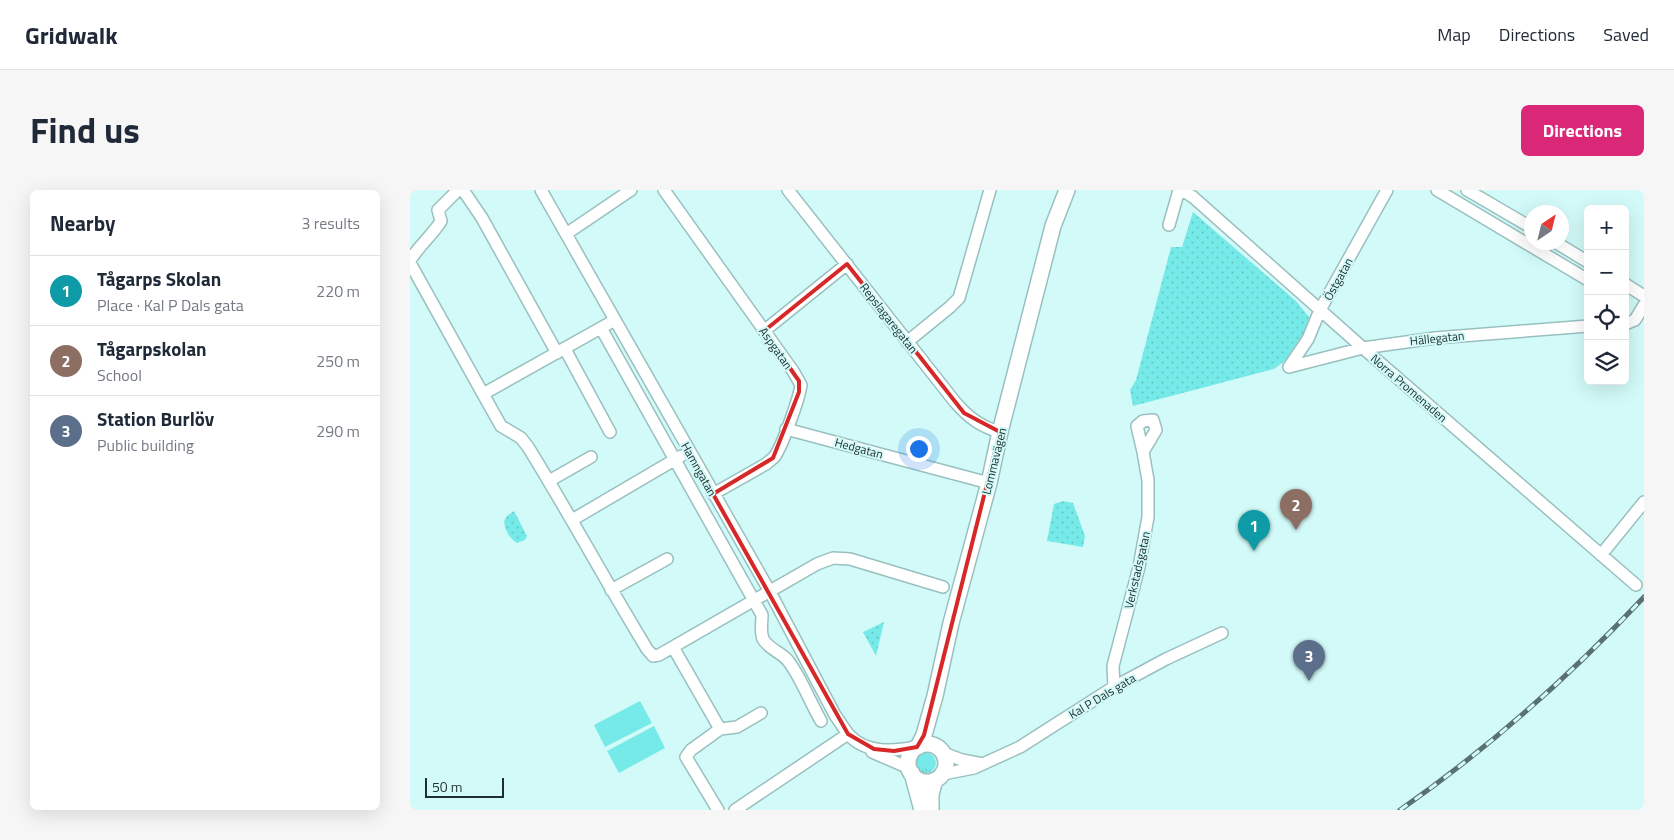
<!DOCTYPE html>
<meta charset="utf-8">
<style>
body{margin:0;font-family:"Titillium Web",sans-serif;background:#f6f6f7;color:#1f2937}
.controls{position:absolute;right:15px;top:15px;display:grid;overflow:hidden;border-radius:8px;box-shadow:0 5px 20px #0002}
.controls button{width:45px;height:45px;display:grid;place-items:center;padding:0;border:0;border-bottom:1px solid #e0e1e3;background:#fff;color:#1f2937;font:25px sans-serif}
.compass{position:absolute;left:1114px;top:15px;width:45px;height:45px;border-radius:50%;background:#fff;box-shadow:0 5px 20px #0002;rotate:35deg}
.scale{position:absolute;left:15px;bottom:12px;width:79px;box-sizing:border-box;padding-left:5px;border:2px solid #1e2d2d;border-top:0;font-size:14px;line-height:18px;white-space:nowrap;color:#1e2d2d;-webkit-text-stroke:4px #d2faf8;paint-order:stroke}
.you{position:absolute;left:508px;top:258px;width:18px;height:18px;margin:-12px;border:4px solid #fff;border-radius:50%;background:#1a73e8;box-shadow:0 0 0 8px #1a73e833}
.badge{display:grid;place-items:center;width:32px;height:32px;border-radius:50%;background:#db2777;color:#fff;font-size:16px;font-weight:700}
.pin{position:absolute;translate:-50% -41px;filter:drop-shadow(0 1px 2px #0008)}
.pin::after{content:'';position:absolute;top:26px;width:18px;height:15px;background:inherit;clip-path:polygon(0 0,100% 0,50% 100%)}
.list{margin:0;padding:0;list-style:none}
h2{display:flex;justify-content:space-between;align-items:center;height:65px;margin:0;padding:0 20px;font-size:21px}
h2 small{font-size:16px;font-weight:400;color:#747a83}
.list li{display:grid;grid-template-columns:32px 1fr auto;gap:15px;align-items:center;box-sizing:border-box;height:70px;padding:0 20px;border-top:1px solid #e0e1e3}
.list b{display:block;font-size:19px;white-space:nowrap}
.list p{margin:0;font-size:16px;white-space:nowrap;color:#747a83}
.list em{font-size:16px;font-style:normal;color:#747a83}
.icon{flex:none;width:28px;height:28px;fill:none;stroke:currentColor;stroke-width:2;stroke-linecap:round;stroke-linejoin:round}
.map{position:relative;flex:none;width:1234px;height:620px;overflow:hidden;border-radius:8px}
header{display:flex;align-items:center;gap:30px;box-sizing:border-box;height:70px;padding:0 25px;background:#fff;border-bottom:1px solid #e0e1e3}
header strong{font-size:24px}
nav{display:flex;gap:28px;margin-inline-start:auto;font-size:18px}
.intro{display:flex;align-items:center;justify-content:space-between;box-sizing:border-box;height:120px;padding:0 30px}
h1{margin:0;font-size:35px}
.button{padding:12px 22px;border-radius:8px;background:#db2777;color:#fff;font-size:18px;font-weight:700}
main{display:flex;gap:30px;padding:0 30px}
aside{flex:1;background:#fff;border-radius:8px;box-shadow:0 5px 20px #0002}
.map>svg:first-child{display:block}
</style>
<header>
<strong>Gridwalk</strong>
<nav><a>Map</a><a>Directions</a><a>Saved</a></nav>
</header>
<div class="intro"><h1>Find us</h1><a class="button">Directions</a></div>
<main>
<aside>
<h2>Nearby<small>3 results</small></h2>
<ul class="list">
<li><span class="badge" style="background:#0f9aa8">1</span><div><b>Tågarps Skolan</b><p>Place · Kal P Dals gata</p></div><em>220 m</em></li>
<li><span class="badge" style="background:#8d6e63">2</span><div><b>Tågarpskolan</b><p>School</p></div><em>250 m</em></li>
<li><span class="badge" style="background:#5c6f8a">3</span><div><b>Station Burlöv</b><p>Public building</p></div><em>290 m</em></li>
</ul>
</aside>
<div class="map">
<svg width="1234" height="620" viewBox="0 0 1234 620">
<defs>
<pattern id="grass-tufts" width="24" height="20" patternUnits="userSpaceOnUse" patternTransform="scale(1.25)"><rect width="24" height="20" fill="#76eae9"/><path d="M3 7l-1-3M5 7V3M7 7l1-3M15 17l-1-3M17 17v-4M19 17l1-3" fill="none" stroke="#66c9c8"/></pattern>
<pattern id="park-dots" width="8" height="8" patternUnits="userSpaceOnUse" patternTransform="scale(1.25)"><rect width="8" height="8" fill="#76eae9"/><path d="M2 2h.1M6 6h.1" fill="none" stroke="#66c9c8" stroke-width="1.8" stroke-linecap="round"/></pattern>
</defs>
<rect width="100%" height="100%" fill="#d2faf8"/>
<path fill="url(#grass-tufts)" d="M506 573a10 10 0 1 1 20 0a10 10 0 1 1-20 0Z"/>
<path fill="url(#park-dots)" d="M783 22 886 111 899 127 897 139 876 170 864 179 723 216 720 200 726 190 761 57H772Z
M653 311 663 313 675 346 673 357 637 351 644 314Z
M104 321 117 346 115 350 107 353C99 348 95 341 94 331L97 326Z
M474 432 466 466 453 442Z"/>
<path fill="#76eae9" d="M230 511 242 533 195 557 184 535Z
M244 536 255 558 209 583 197 561Z"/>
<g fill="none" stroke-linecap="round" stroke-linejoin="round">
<g stroke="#99c0bf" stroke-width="14">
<path id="minor" d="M53 0 72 28 147 163
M131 0 360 402 425 525C430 532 434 539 439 545 456 564 484 561 507 557
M254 0 383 181 391 195C389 209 373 254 365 266 363 269 359 271 356 274L303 304
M378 0 545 212C558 227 571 237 590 242
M772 0 783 7 953 158 1226 395
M1027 0 1178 90
M1057 0 1122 38
M759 35 769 0
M156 44 221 0
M1145 52 1178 72
M0 71C8 56 22 46 31 31L28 20 48 0
M0 73 73 204
M1215 94 1234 106
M205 130 73 204 91 236 111 248 118 257C159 323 196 392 237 459L243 466 249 465 407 374 423 368 440 369 533 397
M1215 134 1225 130 1234 115
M191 138 352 425C352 433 350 441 353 449 359 460 372 462 379 472 391 488 401 514 411 531
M354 141 437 74
M497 152 540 117 549 108 580 0
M155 159 200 242
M879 177 953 158 1025 148 1178 136
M879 177 898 149 910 120 977 0
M376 239 579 293
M139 291 181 267
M162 330 271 266
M1191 365 1234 312
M201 400 257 369
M263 457 310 539
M704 497 703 476 729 377 738 327V290L733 262 746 240 743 230 733 231 727 236 733 262
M462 562 499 578
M533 563 552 570 573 574
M533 584 564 578 610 557 704 497 756 469 812 443
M308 620 276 567 281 560 310 539 327 537 351 523
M325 620 438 544"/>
</g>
<g stroke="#99c0bf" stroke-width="18">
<path id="tertiary" d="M498 573a19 19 0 1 1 38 0a19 19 0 1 1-38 0Z
M508 557 514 545 525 506 541 433 579 293 590 242 643 36 657 0
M502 583 512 620
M521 620V604L525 590"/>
</g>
<use href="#minor" stroke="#fff" stroke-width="11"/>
<use href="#tertiary" stroke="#fff" stroke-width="15"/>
<g stroke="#597170" stroke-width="5">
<path id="rail" d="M990 620C1079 558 1160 486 1234 407"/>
</g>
<use href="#rail" stroke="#d2faf8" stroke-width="3" stroke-dasharray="9" stroke-linecap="butt"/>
</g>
<path fill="none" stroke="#d62828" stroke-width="4" stroke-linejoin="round" d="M437 74 554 223 590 242 514 545 507 557 484 561 464 559 438 544 303 304 363 268 389 202V191L354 141Z"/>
<g text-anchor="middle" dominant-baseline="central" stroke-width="4" stroke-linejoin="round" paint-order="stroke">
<g font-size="12" fill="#1e2d2d" stroke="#d2faf8">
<text transform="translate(928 89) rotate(-61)">Östgatan</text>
<text transform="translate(479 128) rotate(52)">Repslagaregatan</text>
<text transform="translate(1027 148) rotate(-6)">Hällegatan</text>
<text transform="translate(366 158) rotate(55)">Aspgatan</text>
<text transform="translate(999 198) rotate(41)">Norra Promenaden</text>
<text transform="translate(449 258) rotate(15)">Hedgatan</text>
<text transform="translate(584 271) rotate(-76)">Lommavägen</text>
<text transform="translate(289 279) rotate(61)">Hamngatan</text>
<text transform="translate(727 380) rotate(-77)">Verkstadsgatan</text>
<text transform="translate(692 506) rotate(-31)">Kal P Dals gata</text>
</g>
</g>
</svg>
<div class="controls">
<button>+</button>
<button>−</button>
<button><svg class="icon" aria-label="locate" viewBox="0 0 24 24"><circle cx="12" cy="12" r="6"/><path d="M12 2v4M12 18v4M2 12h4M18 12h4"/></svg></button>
<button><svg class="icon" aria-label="layers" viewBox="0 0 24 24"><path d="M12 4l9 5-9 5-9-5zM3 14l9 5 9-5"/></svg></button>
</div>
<svg class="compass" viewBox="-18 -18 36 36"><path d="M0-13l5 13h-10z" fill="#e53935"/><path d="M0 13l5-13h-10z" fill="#747a83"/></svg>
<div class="scale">50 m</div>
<div class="you"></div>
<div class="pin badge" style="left:844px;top:361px;background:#0f9aa8">1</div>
<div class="pin badge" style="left:886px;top:340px;background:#8d6e63">2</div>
<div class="pin badge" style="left:899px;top:491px;background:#5c6f8a">3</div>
</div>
</main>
